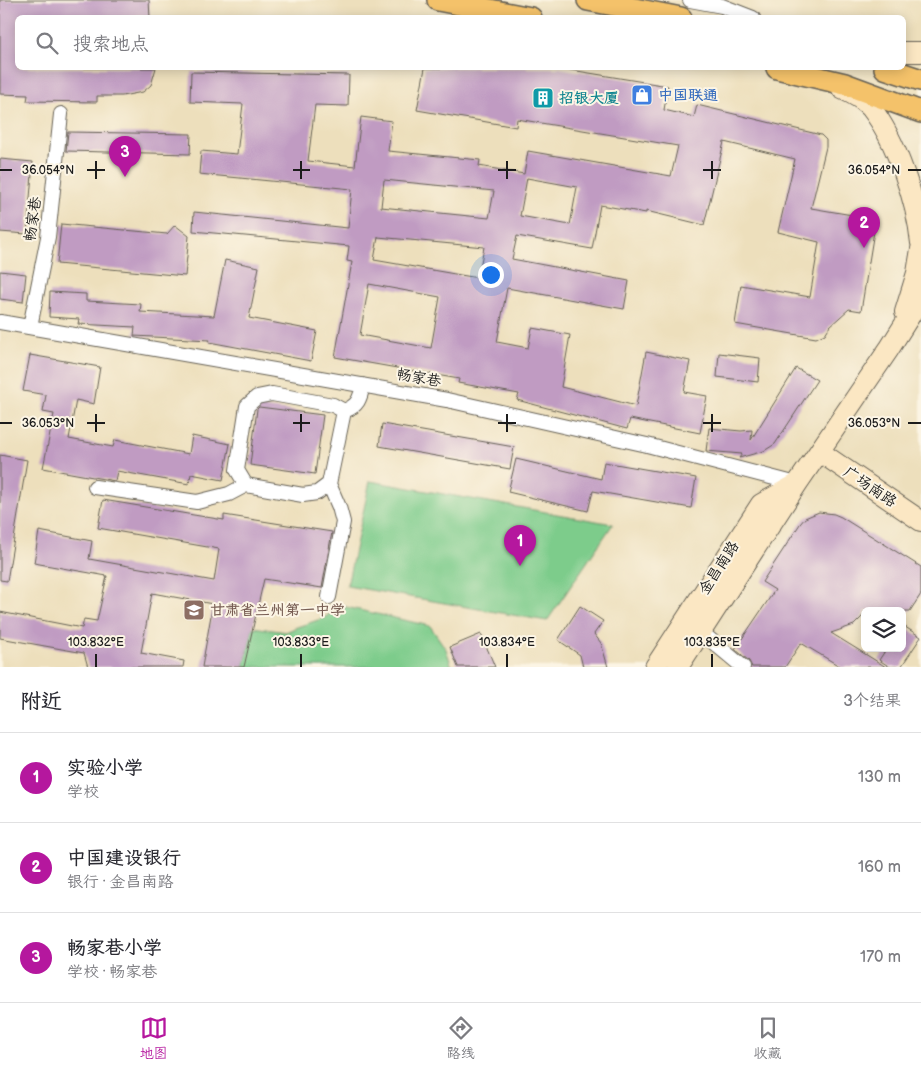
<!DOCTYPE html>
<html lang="zh">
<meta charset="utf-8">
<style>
body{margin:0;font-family:"Balsamiq Sans","LXGW WenKai TC",sans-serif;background:#f7f7f7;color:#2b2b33}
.controls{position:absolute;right:15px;bottom:15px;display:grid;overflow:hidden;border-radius:8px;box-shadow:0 2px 12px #0003}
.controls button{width:45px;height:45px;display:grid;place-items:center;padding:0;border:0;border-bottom:1px solid #e1e1e2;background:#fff;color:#2b2b33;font:25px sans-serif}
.you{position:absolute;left:490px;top:274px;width:18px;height:18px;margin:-12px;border:4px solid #fff;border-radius:50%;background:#1a73e8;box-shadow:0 0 0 8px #1a73e833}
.badge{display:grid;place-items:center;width:32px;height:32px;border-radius:50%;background:#b5179e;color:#fff;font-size:16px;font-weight:700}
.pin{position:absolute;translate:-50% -41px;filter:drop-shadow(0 1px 2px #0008)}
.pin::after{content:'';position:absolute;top:26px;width:18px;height:15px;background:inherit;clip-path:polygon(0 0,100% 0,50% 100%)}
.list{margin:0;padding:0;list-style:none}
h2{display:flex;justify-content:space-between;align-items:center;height:65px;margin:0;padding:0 20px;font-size:21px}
h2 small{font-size:16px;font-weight:400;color:#7c7c81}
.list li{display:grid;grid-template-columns:32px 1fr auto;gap:15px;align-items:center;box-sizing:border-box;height:90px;padding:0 20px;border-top:1px solid #e1e1e2}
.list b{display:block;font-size:19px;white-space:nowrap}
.list p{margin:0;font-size:16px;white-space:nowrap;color:#7c7c81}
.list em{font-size:16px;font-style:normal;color:#7c7c81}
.icon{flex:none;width:28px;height:28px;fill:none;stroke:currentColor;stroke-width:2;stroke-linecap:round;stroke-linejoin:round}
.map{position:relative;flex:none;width:921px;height:667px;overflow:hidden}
.search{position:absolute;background:#fff;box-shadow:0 2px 12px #0003;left:15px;right:15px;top:15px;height:55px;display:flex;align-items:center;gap:12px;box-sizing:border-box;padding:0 18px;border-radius:8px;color:#7c7c81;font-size:19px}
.sheet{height:335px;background:#fff}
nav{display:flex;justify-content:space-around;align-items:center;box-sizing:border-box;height:70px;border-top:1px solid #e1e1e2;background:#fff;font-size:14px;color:#7c7c81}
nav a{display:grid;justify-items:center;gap:2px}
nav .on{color:#b5179e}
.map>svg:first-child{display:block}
</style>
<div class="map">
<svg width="921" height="667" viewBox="0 0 921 667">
<rect width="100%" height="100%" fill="#fcf5e5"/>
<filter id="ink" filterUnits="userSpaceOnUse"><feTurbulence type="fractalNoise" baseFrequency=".02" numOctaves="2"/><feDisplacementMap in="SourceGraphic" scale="10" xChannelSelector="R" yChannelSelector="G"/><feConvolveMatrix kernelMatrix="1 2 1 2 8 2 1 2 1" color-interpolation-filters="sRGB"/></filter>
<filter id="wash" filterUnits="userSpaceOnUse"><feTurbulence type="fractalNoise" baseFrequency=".0096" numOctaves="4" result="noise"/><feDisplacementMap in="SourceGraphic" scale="20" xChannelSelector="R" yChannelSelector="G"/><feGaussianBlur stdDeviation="1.12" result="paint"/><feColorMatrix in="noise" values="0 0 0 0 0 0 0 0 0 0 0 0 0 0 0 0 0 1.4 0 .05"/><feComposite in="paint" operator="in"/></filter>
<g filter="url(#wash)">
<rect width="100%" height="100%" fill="#eddfbc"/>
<path fill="#7dcc8b" stroke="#4c7454" d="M370 481 613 524 547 621 347 586Z
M337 605 430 626 446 649 452 667H244L253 627 286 632 297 627 324 618 335 610Z"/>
<g id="blocks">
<path fill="#c09bc2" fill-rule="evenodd" d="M0 0H149L150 18H18V68H156L151 85 143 92 122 96H97V102L27 101 28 95 0 94Z
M425 68H559L668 86 664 110 694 117 697 105 821 135 826 140V147L811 208 876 219 861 311 849 309 830 326 825 334 816 338 735 324 741 285 810 297 819 242 778 232 795 159 724 142 704 225 646 211V213L600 205 592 249 517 236 512 259 629 281 624 309 507 288 497 342 528 348 532 328 570 335 561 387 636 406 646 352 690 361 684 392 707 396 700 433 630 419 627 429 517 400 519 394 458 383 459 379 335 357 352 262 347 261 349 246 193 231 194 212 348 228 352 189 199 174 201 151 237 154 243 104 190 102 191 72 349 75 348 106 315 105 308 161 355 166 361 117 392 121 388 151 480 160 479 166 524 174 528 151 671 176 678 146 517 119 516 127 417 110ZM527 178 577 187 570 225 520 216ZM384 180 494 191 489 218 381 207ZM378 237 484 247 478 278 374 260ZM369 284 440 297 431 348 360 335Z
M68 132 191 134 190 154 66 151Z
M0 159 33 162 27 234 0 232Z
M61 224 167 234 175 225 189 236 185 276 57 264Z
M225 260 259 267 249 318 317 331 311 361 209 342 210 340 134 336 135 327 78 324 79 319 49 317 50 292 86 294V301L141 304 140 312 214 316Z
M0 271 26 274 23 302 0 299Z
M719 353 760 358 758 382 717 377Z
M30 355 100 367 94 404 76 400 69 439 113 447 115 440 189 454 192 436 230 444 223 480 191 474 189 484 117 471 115 481 43 468 54 414 43 412 46 395 23 391Z
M796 368 817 380 775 444 764 451 739 458 742 454 706 451 709 428 741 431 752 430 751 440Z
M259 407 323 415 315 474 250 465 257 409Z
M382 424 514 447 510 469 379 446Z
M0 455 27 460 7 581 0 580Z
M516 459 601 479 604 462 696 478 691 508 593 491 588 511 508 492Z
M103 500 224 520V515L332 532 322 588 264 579 244 667H202L213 604 152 593 141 653 184 661 183 667H88L84 653 0 638V612L82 628 84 619 97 621 107 576 34 563 39 531 92 541 89 559 214 581 219 549 98 528Z
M819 512 834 514 841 517 921 567V594L910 611H865L862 617 854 625 831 633 886 667H841L801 643 785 667H752L749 661 735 649 775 590 762 582 800 524 805 518Z
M580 606 603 621 594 634 601 643 608 667H583L580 655 558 640Z
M902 625 921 637 901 667H890L879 660 887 648H902Z
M481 634 495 667H458L450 647Z"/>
</g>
</g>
<g filter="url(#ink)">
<use href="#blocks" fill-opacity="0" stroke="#656054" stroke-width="1"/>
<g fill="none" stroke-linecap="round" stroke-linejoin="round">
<g stroke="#656054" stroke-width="16">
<path id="street" d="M690 0 722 6 753 18
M0 322 447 400 647 445 797 484
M30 327 48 237 61 114
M329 484 317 493 303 495 246 485 237 470 247 406 257 397 272 394 333 405 344 411
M95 487 197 502 229 494 246 485
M329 597 343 522 339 507 329 484 344 411C358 406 360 399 363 385
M701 632 743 667"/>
</g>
<g stroke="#656054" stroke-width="22">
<path id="secondary" d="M904 52H921
M842 89C851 93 864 100 871 108 896 140 917 202 921 243
M905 312 917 273 921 249
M820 452 921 521
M655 667 761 504 795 485
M678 667 797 484 889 349 921 298"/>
</g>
<g stroke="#656054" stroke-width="24">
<path id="primary" d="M438 0 531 18
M588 0 681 18
M777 68 845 84 921 112
M885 68 921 80"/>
</g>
<use href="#street" stroke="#fff" stroke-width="14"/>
<use href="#secondary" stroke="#fbe7c3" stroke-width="20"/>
<use href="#primary" stroke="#f4c26a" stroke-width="21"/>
</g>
</g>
<path fill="none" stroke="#1c1c1c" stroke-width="2" d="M96 161V179M301 161V179M507 161V179M712 161V179M0 170H12M87 170H105M293 170H310M498 170H516M703 170H721M908 170H921M96 414V432M301 414V432M507 414V432M712 414V432M0 423H12M87 423H105M293 423H310M498 423H516M703 423H721M908 423H921M96 654V667M301 654V667M507 654V667M712 654V667"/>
<defs>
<g id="shop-square" transform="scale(1.125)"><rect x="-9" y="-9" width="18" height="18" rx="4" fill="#3f7fe0" stroke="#fcf5e5"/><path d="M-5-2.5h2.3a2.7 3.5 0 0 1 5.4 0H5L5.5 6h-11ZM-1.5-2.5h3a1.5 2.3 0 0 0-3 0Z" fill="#fff"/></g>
<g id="building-square" transform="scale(1.125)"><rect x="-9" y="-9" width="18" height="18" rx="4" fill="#0f9aa8" stroke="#fcf5e5"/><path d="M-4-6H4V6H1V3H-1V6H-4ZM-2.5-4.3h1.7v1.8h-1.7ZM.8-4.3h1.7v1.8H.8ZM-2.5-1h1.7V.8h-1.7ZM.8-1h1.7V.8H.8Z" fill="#fff"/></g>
<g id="school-square" transform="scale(1.125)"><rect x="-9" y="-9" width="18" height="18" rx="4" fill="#8d6e63" stroke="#fcf5e5"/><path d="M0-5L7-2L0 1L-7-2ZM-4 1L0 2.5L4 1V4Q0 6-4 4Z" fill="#fff"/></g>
</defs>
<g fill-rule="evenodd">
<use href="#shop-square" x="642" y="95"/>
<use href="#building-square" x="543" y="98"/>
<use href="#school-square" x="194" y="610"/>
</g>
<g text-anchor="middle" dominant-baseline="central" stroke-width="4" stroke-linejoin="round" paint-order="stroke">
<g font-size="15" font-weight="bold" fill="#366cbe" stroke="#fcf5e5" text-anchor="start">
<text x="658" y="95">中国联通</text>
</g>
<g font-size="15" font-weight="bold" fill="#0d838f" stroke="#fcf5e5" text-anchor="start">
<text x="559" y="98">招银大厦</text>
</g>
<g font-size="15" fill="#1c1c1c" stroke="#fcf5e5">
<text transform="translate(33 219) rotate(-82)">畅家巷</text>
<text transform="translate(419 378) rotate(10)">畅家巷</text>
<text transform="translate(870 487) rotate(34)">广场南路</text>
<text transform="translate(719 568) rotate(-57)">金昌南路</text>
</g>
<g font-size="15" font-weight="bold" fill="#785e54" stroke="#fcf5e5" text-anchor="start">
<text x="210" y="610">甘肃省兰州第一中学</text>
</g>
</g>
<g font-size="12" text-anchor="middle" fill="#1c1c1c" stroke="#fcf5e5" stroke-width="4" stroke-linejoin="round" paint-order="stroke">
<text x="48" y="174">36.054°N</text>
<text x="874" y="174">36.054°N</text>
<text x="48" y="427">36.053°N</text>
<text x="874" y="427">36.053°N</text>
<text x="96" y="646">103.832°E</text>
<text x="301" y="646">103.833°E</text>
<text x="507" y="646">103.834°E</text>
<text x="712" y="646">103.835°E</text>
</g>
</svg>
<div class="controls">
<button><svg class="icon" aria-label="layers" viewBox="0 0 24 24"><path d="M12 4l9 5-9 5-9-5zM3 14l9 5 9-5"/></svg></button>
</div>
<div class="you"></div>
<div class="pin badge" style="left:520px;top:566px">1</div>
<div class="pin badge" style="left:864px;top:248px">2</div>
<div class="pin badge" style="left:125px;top:177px">3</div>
<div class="search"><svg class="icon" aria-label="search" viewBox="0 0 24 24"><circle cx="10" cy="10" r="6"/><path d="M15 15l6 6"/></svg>搜索地点</div>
</div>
<section class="sheet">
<h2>附近<small>3个结果</small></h2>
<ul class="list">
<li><span class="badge">1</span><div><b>实验小学</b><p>学校</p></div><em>130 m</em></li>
<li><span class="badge">2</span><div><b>中国建设银行</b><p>银行 · 金昌南路</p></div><em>160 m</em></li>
<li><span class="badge">3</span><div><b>畅家巷小学</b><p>学校 · 畅家巷</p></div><em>170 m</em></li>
</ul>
</section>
<nav>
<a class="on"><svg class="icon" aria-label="map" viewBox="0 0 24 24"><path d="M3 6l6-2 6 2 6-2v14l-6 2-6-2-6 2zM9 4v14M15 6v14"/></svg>地图</a>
<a><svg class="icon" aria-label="directions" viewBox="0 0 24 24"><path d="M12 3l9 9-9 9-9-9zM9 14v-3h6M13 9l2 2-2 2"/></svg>路线</a>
<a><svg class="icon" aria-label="saved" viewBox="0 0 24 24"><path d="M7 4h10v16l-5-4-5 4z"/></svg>收藏</a>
</nav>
